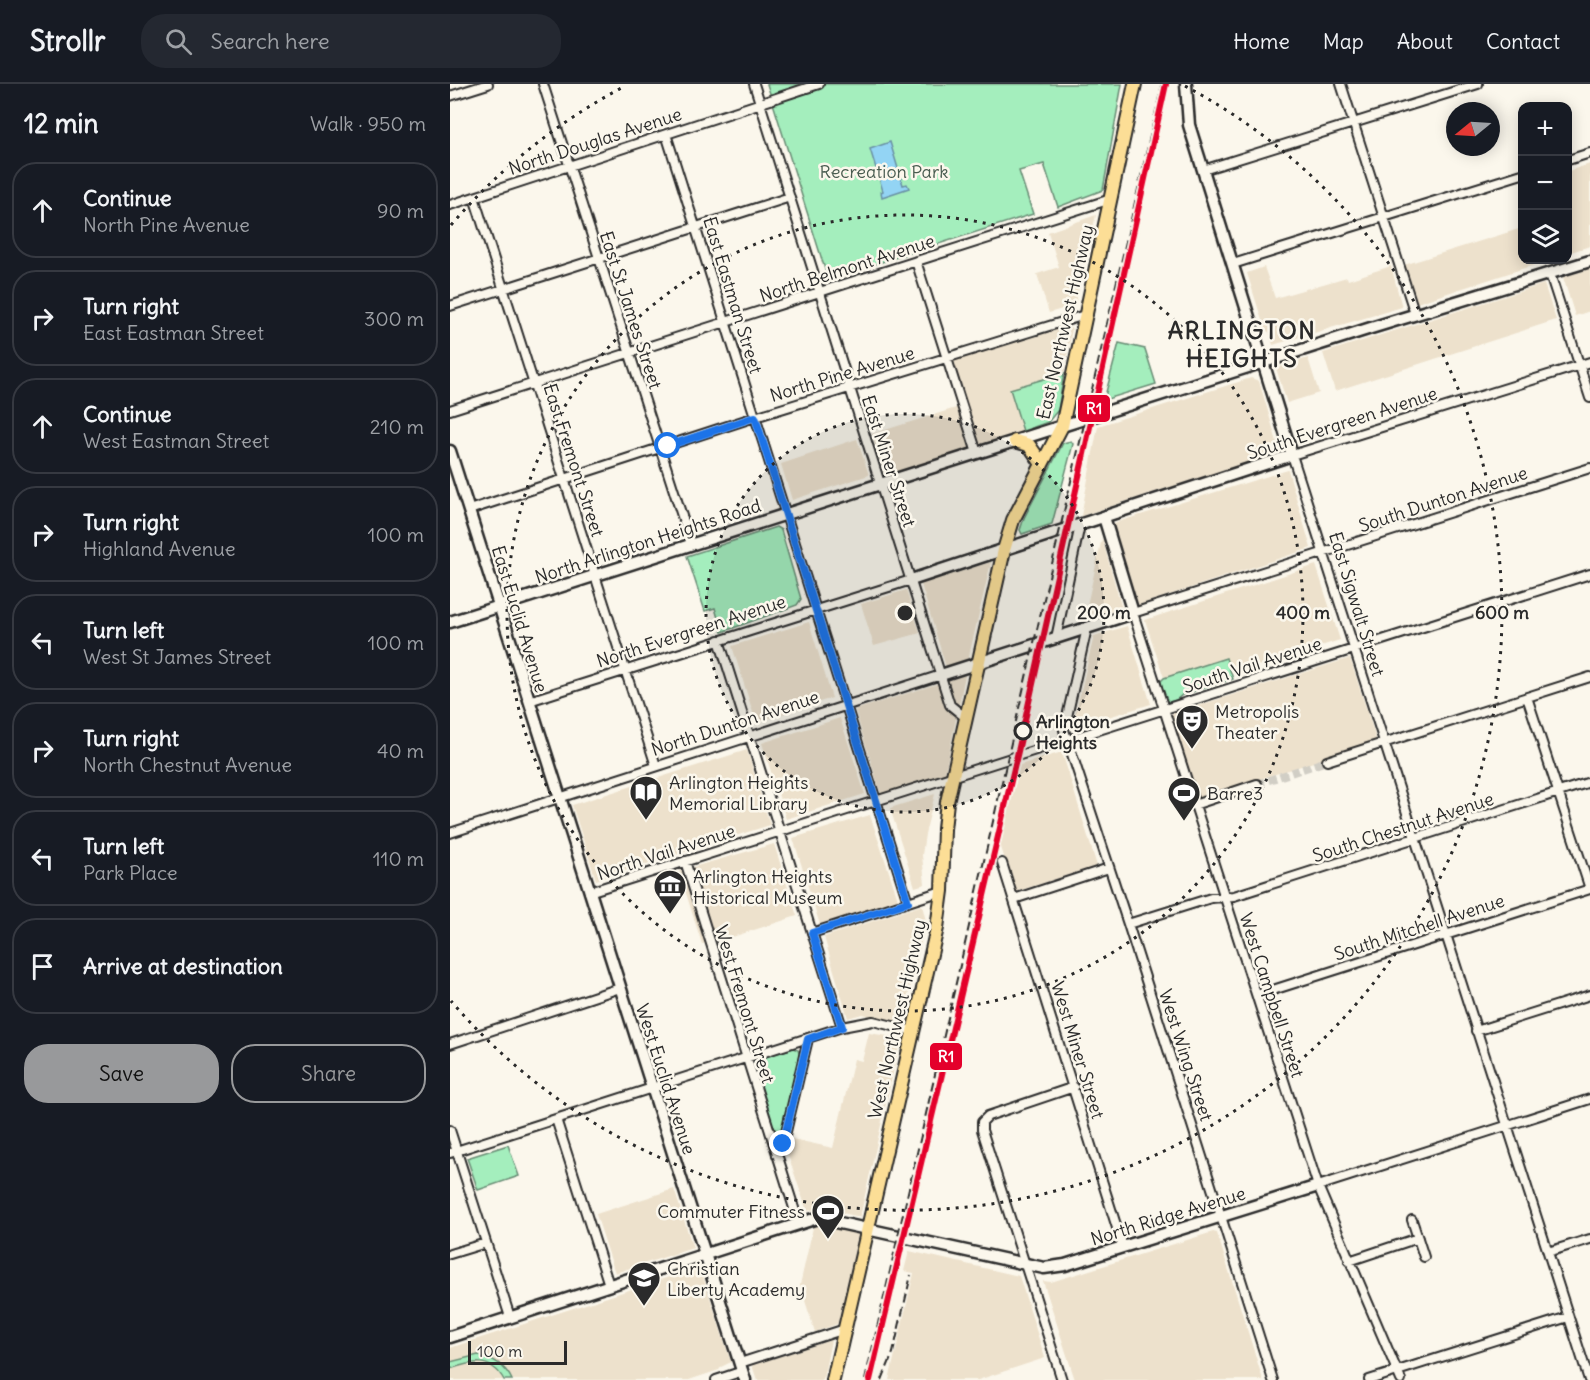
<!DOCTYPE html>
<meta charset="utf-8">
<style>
body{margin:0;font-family:Delius,sans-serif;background:#242831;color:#f1f3f6}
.controls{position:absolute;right:18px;top:18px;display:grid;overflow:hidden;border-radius:12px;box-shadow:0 3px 15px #0003}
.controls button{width:54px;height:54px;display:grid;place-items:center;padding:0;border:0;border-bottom:2px solid #363941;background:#171b24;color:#f1f3f6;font:30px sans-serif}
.compass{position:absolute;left:996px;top:18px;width:54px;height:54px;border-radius:50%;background:#171b24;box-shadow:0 3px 15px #0003;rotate:252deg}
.scale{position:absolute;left:18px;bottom:15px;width:99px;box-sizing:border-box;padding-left:6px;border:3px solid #2b2b2b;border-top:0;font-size:16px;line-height:21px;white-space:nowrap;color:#2b2b2b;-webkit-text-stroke:4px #fbf7ec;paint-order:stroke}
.stop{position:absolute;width:18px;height:18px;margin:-14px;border:4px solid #1a73e8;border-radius:50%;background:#fff}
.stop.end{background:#1a73e8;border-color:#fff;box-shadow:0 2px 6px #0008}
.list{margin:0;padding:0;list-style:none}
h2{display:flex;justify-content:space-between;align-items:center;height:78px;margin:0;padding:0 24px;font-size:26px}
h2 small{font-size:20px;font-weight:400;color:#9ea1a6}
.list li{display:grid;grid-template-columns:39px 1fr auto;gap:18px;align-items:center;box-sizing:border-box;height:96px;margin:0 12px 12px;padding:0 12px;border:2px solid #363941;border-radius:24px}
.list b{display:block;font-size:22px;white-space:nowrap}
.list p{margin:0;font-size:20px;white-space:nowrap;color:#9ea1a6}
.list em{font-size:20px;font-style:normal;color:#9ea1a6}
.actions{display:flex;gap:12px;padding:18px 24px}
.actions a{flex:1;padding:14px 0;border:2px solid #98999b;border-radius:24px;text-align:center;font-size:21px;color:#98999b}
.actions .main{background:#98999b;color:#111}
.icon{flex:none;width:33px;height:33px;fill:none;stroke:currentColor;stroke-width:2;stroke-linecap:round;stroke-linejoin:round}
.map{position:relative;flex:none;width:1140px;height:1296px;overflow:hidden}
header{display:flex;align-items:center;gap:36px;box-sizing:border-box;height:84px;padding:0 30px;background:#171b24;border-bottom:2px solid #363941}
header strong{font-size:28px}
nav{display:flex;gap:33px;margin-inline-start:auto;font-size:21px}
.search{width:420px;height:54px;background:#242831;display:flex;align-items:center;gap:15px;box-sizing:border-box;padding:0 21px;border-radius:24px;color:#9ea1a6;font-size:22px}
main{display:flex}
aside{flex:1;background:#171b24}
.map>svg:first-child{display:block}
</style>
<header>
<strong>Strollr</strong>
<div class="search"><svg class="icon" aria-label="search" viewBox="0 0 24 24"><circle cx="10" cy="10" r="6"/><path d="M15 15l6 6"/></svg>Search here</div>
<nav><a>Home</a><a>Map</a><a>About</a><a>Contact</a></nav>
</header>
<main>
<aside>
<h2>12 min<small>Walk · 950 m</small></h2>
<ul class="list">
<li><svg class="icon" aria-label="ahead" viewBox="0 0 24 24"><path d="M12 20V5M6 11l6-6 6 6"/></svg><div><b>Continue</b><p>North Pine Avenue</p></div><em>90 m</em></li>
<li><svg class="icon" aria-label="right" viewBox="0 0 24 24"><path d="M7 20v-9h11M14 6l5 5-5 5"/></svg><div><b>Turn right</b><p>East Eastman Street</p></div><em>300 m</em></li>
<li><svg class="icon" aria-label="ahead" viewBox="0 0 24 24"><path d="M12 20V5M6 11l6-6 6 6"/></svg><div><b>Continue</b><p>West Eastman Street</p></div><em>210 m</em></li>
<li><svg class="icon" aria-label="right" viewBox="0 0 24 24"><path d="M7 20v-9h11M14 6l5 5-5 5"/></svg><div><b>Turn right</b><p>Highland Avenue</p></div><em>100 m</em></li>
<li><svg class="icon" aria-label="left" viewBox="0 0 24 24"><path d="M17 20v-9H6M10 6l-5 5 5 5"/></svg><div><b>Turn left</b><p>West St James Street</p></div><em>100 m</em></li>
<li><svg class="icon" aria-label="right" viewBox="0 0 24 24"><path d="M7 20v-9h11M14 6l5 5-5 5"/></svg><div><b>Turn right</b><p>North Chestnut Avenue</p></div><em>40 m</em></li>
<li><svg class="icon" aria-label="left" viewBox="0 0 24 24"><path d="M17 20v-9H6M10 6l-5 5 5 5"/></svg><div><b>Turn left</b><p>Park Place</p></div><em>110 m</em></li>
<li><svg class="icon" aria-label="arrive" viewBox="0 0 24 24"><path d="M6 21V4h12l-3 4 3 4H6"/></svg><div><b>Arrive at destination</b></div></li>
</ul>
<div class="actions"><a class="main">Save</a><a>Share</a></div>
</aside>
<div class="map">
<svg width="1140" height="1296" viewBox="0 0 1140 1296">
<rect width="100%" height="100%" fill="#fbf7ec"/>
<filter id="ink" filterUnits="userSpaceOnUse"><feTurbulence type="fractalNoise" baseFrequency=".0167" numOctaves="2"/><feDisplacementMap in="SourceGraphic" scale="12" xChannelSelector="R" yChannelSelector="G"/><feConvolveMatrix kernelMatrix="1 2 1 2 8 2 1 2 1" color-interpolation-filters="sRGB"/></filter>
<g filter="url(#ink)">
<path fill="#ede1cc" d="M1140 80V162L1118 169V87Z
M646 131 625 221 599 229 587 190 609 183 598 148Z
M1072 144V176H1099L967 219 964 217 954 181Z
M941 182 952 223 823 261 819 248 815 246 797 189 814 183 825 214 897 193 898 196Z
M1140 185V227L1125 232 1113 193Z
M1094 200 1106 236 885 307 873 269Z
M619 242 622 245 614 289 560 305 573 347 527 362 502 277Z
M858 274 869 309 837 319 826 284Z
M801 294 809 297 830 368 631 432 648 342Z
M509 323 521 364 435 392 422 350Z
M407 355 419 391 342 416 331 380Z
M838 386 861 464 686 522 662 442 664 439Z
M652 454 672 525 639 536 634 535Z
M541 478 518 576 496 583 471 500Z
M866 481 890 556 782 590 776 574 714 594 695 536Z
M456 506 470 549 424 562 411 520Z
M359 538 382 614 306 638 282 562Z
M677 542 701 620 622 644 644 552Z
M900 574 927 658 747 715 721 630Z
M515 591 495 689 431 710 405 626Z
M390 634 415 710 336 735 312 659Z
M297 666 320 741 146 796 122 721Z
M612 668 647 782 565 808 550 760 570 681Z
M485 710 475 750 472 771 475 800 465 803 440 724Z
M420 731 448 815 370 841 343 754Z
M324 760 347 832 270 857 269 855 252 860 229 787Z
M472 821 476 837 452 938 412 930 398 934 374 853Z
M419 949 451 954 410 1133 371 1124 357 1127 338 1071 342 1055 383 1064 404 975 412 977Z
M224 1105 243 1164 165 1189 146 1130Z
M364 1139 410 1150 393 1232 387 1240 365 1248 350 1201Z
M763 1148 767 1149 813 1296H625L593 1197 601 1198Z
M459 1167 569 1192 595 1274 528 1296H439L464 1189 454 1187Z
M250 1183 281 1278 271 1283 269 1286 239 1296H0V1264Z
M381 1256 373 1296H307L302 1281Z"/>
<path fill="#a4eebd" stroke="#688c74" stroke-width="1.5" d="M317 0H672L653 106 608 123 594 80 569 87 583 130 378 195Z
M669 259 695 265 706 300 654 316Z
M614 289 608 326 598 338 573 347 560 305Z
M621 357 623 360 602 440 572 450 570 446 574 434 613 359Z
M326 443 331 446 351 515 347 521 272 548 265 524 255 527 237 472Z
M776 574 783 595 732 611 726 616 719 618 714 615 711 597 714 594Z
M343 964 348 966 350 972 332 1053 328 1055 326 1053 303 980 305 976Z
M58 1061 69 1092 28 1106 17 1074Z
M28 1271C44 1274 55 1281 62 1296H54C41 1272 21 1278 0 1285V1278Z"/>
<path fill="#93d4f4" stroke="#6990a4" stroke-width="1.5" d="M440 58 453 101 457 100 459 104 432 113 431 108 433 107 420 65Z"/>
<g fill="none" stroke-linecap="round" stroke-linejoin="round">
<path stroke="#d1cec5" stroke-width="8" stroke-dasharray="8 4" stroke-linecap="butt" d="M807 700 877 677"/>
<g stroke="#2b2b2b" stroke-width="12">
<path id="street" d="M93 0 241 460
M304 0 500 621 516 634
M891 0 965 230
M0 12 38 0
M216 50 458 818
M1118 76 1140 69
M753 86 1028 0
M24 113 206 682
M0 121 369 0
M466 177 527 369
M783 180 1072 90
M1100 190 1140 314
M0 222 340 113
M0 326 661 115
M19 426 305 333 638 230
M637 544 614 646 678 840 823 1296
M606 554 630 441
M269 556 392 943
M1077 613 1140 805
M79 617 461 496
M877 677 1140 593
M744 721 807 700
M0 749 491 591
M235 777 349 1140
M552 779 673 1163
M139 808 1140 490
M564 815 659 784
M678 840 761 814 784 812 1140 698
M362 849 492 807
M807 911 1140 805
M1026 947 1140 911
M0 960 170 904
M106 1035 159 1201
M0 1046 60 1233
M0 1069 392 943 423 937 463 947
M327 1071 333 1060 358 955
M868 1102 1140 1015
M962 1136 974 1173
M1098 1168 1140 1155
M0 1170 36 1159
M899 1177 968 1154
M290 1279 395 1245
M266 1296 293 1287
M612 1296 532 1046V1038L538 1032 624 1003
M919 1296 1118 1233
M951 1296 868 1102 683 529 1140 384
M1139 1296 842 371 1140 278"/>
</g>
<g stroke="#2b2b2b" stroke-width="15">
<path id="secondary" d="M0 367 295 1296
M461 496 842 371 739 41 736 0
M0 538 527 369 921 244 1140 177
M491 591 683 529 654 433
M0 1253 367 1134 594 1184 615 1181 868 1102"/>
</g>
<g stroke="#2b2b2b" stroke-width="16">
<path id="primary" d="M565 357 579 361 592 380
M383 1296 487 844 492 807 494 745 497 718 554 466 563 436 612 342 685 0"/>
</g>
<use href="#street" stroke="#fbf7ec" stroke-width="8"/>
<use href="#secondary" stroke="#fbf7ec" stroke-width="10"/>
<use href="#primary" stroke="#fcde96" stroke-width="12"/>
<path stroke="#2b2b2b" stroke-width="2" stroke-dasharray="9 4.5" stroke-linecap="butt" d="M415 1296 712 0
M432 1296 443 1269 461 1191"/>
<g stroke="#fbf7ec" stroke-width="10">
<path id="rail-1" d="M420 1296 569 663 716 0"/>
</g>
<use href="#rail-1" stroke="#e4002b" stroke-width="6"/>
</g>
</g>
<g fill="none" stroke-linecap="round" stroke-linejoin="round" filter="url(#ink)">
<path stroke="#1a73e8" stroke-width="8" d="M218 362 305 333 458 818 362 849 392 943 358 955 333 1060"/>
</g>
<circle cx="455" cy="529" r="199" fill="#2b2b2b" fill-opacity=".12"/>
<g fill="none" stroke="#2b2b2b" stroke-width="3" stroke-dasharray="3 6">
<circle cx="455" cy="529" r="199"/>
<circle cx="455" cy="529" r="398"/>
<path d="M1 141A597 597 0 0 1 175 2M735 2A597 597 0 1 1 1 917"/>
</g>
<defs>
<g id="theatre-pin" transform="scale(1.725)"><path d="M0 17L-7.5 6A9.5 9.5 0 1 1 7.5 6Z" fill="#2b2b2b" stroke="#fbf7ec"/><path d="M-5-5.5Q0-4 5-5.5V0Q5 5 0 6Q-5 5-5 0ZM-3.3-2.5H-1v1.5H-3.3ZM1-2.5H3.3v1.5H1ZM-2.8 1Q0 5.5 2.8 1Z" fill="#fff"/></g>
<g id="library-pin" transform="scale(1.725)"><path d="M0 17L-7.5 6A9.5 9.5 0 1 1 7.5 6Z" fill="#2b2b2b" stroke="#fbf7ec"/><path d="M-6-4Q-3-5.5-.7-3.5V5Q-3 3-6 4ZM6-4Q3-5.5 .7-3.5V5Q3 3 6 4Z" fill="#fff"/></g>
<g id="stadium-pin" transform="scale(1.725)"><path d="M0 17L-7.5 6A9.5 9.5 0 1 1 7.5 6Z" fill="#2b2b2b" stroke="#fbf7ec"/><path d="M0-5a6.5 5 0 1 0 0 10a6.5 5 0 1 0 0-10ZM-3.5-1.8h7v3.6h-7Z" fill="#fff"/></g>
<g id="museum-pin" transform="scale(1.725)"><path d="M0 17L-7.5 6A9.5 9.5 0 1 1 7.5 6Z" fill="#2b2b2b" stroke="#fbf7ec"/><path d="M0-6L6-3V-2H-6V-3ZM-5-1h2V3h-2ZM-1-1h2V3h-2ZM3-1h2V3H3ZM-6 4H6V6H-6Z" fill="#fff"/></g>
<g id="school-pin" transform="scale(1.725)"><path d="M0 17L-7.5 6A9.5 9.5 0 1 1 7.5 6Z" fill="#2b2b2b" stroke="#fbf7ec"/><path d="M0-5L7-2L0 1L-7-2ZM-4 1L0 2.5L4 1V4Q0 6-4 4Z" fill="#fff"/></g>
</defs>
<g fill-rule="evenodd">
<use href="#theatre-pin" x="742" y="637"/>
<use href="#library-pin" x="196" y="708"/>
<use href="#stadium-pin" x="734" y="709"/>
<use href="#museum-pin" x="220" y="802"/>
<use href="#stadium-pin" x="378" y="1127"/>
<use href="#school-pin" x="194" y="1194"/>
</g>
<circle fill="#fbf7ec" stroke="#2b2b2b" stroke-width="3" cx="573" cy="647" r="8"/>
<g text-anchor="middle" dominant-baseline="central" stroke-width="5" stroke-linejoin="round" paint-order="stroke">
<g font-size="18" fill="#2b2b2b" stroke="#fbf7ec">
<text transform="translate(145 57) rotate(-18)">North Douglas Avenue</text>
<text transform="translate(397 184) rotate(-18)">North Belmont Avenue</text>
<text transform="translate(283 211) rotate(73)">East Eastman Street</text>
<text transform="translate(181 226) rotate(72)">East St James Street</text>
<text transform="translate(615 238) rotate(-77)">East Northwest Highway</text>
<text transform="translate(392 290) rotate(-17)">North Pine Avenue</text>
<text transform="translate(892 339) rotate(-18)">South Evergreen Avenue</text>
<text transform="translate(124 376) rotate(72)">East Fremont Street</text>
<text transform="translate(439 377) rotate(72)">East Miner Street</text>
<text transform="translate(993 415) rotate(-18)">South Dunton Avenue</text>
<text transform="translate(198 457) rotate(-18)">North Arlington Heights Road</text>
<text transform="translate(907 520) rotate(73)">East Sigwalt Street</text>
<text transform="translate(70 535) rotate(73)">East Euclid Avenue</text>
<text transform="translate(241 547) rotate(-18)">North Evergreen Avenue</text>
<text transform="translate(802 581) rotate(-18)">South Vail Avenue</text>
<text transform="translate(285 639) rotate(-18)">North Dunton Avenue</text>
<text transform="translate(953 743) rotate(-18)">South Chestnut Avenue</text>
<text transform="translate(216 768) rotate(-18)">North Vail Avenue</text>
<text transform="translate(969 843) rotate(-18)">South Mitchell Avenue</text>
<text transform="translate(822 911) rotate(72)">West Campbell Street</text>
<text transform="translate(295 920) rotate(73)">West Fremont Street</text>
<text transform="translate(447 935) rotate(-77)">West Northwest Highway</text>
<text transform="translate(628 966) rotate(73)">West Miner Street</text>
<text transform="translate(736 971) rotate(72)">West Wing Street</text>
<text transform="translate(216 995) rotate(72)">West Euclid Avenue</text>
<text transform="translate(718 1132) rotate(-17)">North Ridge Avenue</text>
</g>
<g font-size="18" fill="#495c50" stroke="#fbf7ec">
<text x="434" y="87">Recreation Park</text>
</g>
<g font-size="18" fill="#2b2b2b" stroke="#fbf7ec" text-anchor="start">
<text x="765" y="627">Metropolis<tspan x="765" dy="21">Theater</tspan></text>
<text x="219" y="698">Arlington Heights<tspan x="219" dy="21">Memorial Library</tspan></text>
<text x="757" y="709">Barre3</text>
<text x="243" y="792">Arlington Heights<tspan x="243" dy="21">Historical Museum</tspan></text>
<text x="355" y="1127" text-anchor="end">Commuter Fitness</text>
<text x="217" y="1184">Christian<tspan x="217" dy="21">Liberty Academy</tspan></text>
</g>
<g font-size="18" font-weight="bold" fill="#2b2b2b" stroke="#fbf7ec" text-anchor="start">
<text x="586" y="637">Arlington<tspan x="586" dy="21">Heights</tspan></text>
</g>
<g font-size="24" font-weight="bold" letter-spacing="1.5" fill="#2b2b2b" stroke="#fbf7ec">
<text x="792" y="246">ARLINGTON<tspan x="792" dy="28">HEIGHTS</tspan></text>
</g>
</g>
<circle cx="455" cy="529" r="9" fill="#2b2b2b" stroke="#fbf7ec" stroke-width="3"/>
<g font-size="18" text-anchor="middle" font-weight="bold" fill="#2b2b2b" stroke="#fbf7ec" stroke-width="5" stroke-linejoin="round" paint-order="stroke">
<text x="654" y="535">200 m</text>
<text x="853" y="535">400 m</text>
<text x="1052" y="535">600 m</text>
</g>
<g stroke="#fbf7ec" stroke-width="2">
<rect x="627" y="310" width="34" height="29" rx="6" fill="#e4002b"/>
<rect x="479" y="958" width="34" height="29" rx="6" fill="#e4002b"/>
</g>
<g font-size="16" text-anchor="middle" font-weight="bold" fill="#fff">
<text x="644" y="330">R1</text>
<text x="496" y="978">R1</text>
</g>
</svg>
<div class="controls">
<button>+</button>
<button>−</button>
<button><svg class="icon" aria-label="layers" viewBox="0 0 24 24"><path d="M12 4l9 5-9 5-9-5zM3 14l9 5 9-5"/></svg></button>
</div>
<svg class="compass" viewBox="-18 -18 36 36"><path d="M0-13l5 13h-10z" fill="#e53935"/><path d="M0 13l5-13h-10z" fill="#9ea1a6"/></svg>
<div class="scale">100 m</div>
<div class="stop" style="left:218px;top:362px"></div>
<div class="stop end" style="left:333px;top:1060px"></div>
</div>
</main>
